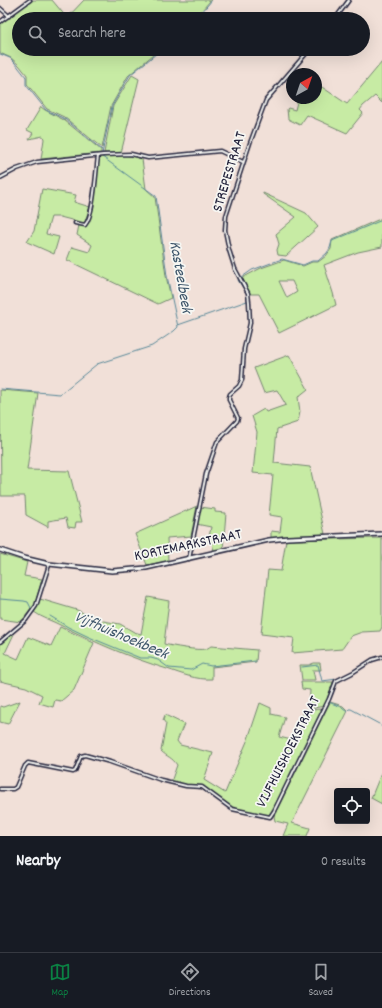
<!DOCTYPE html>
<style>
body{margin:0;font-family:Dekko,sans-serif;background:#20242c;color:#f1f3f6}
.controls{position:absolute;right:12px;bottom:12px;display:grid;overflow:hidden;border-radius:4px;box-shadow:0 4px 16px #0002}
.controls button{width:36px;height:36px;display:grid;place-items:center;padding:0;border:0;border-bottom:1px solid #363941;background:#171b24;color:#f1f3f6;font:20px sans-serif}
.compass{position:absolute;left:286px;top:68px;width:36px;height:36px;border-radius:50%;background:#171b24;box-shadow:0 4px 16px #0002;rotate:40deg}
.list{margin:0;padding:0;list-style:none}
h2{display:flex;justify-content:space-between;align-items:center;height:52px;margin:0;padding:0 16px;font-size:17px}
h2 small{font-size:13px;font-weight:400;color:#9ea1a6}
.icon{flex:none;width:22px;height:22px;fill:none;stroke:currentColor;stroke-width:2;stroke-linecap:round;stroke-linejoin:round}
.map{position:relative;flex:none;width:382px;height:836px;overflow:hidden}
.search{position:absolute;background:#171b24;box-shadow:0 4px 16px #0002;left:12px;right:12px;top:12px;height:44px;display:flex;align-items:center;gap:10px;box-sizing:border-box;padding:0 14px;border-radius:22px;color:#9ea1a6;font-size:15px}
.sheet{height:116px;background:#171b24}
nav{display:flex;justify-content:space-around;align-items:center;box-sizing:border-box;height:56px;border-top:1px solid #363941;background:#171b24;font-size:11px;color:#9ea1a6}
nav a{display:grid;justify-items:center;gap:2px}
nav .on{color:#0b8043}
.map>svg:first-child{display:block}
</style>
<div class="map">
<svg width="382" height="836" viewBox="0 0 382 836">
<rect width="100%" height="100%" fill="#f1e0d8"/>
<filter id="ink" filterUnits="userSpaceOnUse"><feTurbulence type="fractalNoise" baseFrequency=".025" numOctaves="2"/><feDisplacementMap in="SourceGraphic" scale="8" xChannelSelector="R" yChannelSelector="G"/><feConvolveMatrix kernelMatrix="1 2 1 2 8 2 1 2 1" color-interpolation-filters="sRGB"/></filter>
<g filter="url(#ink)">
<path fill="#c7eba4" stroke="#748670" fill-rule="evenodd" d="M33 0H52L67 18 84 0H211L194 19H19V49H160L128 76 111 106 102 148 64 117 47 109 27 84V75L19 65 11 58 0 53V24Z
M382 62V103L375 96 363 106 360 110 363 113 347 133 307 115 300 125 288 119 287 109 288 108 295 110 298 98H316V83L347 104Z
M132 75 139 79 121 153H104L113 106Z
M41 107 45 110 64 120 101 150V153L41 159 44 139 43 136 29 139 33 133 27 130Z
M125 155 142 159 146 189 155 197 166 276 171 298 158 304 67 260 72 247 89 252 92 245 77 235 79 225 86 226C96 213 97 174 99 157Z
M42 189 76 195 74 202 90 207 85 221 83 223 60 217H51L46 234 59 237 54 254 27 242 34 231Z
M263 193 306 213 318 227 286 256 278 255 277 250 279 244 276 234 296 217 263 194Z
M382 218V247L358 252 324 265 333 293 336 305 279 333 259 294H250L242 278 261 268 284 260 303 266 312 262H318L326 256 331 249 332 240ZM279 281H292L297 292 287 298Z
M289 355 308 389 298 397 300 412 298 422 277 429 274 463 310 467 325 534 271 539V531L280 532 282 517 269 515 273 475 253 473 257 432 252 416 264 409 266 412 286 405 277 390 264 393 254 368Z
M0 390 38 393 27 470 69 471 82 522H76L75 528 68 527 66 518 48 521V527L26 515 25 496H1Z
M197 506 191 536 167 538 168 561 147 565 135 534Z
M200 507 215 509V512L226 513 223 549 214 551 212 543 208 542 211 527 196 524Z
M382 538V627L380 631 362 632 351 636 342 649 292 653 294 638 261 634 268 570 281 571 286 540Z
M0 554 27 562 24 576 42 579 35 604 21 622 0 619Z
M148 597 169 601 164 644C171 646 199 651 205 649 207 649 209 647 211 646L257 650 256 662 212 667V679C196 680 182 674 167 669 131 658 96 643 62 626 53 621 42 618 34 612L40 599 77 610 98 620 120 624 134 632 141 634Z
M60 627 94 643 74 690 61 701 55 700 53 707 39 703 42 695 26 687 0 681V643L12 633 14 634 5 653 18 659 28 637 51 646Z
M314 663H320L321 670H313L315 680H302L300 665H309Z
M301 682H333L331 690 324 706 314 708H309L310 690 302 689Z
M20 701 8 724 0 722V706L3 707Z
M330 702 343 706 348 711 292 823 310 828 307 836H283L288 824 275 821 274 816Z
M260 703 271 708V714L285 717 279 737 296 741 304 710 322 709 271 815 269 817 234 809 204 787 191 786 171 782 177 765C172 757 167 757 161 751L166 724 163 720 165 715 184 724 177 741 180 745 213 753 204 780 225 793 248 739Z
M382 771V804L371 798Z"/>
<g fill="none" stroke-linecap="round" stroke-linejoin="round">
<path stroke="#578798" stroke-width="1" d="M196 19 212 0
M0 54 10 58 15 63 26 77V85L46 110 65 119 102 150
M110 117 112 106 130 75 162 49
M102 154 109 119
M242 277 252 270 282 259 303 265 312 261H318L327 253 330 248 332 241 382 220
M178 325 247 301V294L238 280
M0 389 60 394 97 364 152 346 174 331 178 327 167 276 156 196 101 156
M0 599 24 601 28 602 31 608
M50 616 68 627 89 637 140 658H151L158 660 169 668 191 670 202 664 211 666 256 661
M302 667 318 665 322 681 337 679
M328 702 342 707 347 711 349 709H351L379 724
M381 726H382"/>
<g stroke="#22223b" stroke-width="5">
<path id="minor" d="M0 8 9 16
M335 19 349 0
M0 22 30 0
M0 178 17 169 37 162 103 155 131 154 148 158 220 151 243 162
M75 223 85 225C94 216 96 170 98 156
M189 559 206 474 217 442 237 421 238 418 229 400V397L230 394 239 386 242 380 244 349 250 323 249 302 248 293 235 269 229 250 225 230 226 216 250 143 266 100 310 49
M0 642 26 620 36 606 49 565
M0 789H13L16 787 25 766 28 763 73 772 75 771 81 756 85 755 110 762 161 780 186 786 202 787 232 809 270 817 274 811 329 699 336 681 352 673 372 660 382 657"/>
</g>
<g stroke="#22223b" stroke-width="6">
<path id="tertiary" d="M0 550 24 558 49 564 112 571 146 568 269 540 288 538 382 534"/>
</g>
<use href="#minor" stroke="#f6f6f2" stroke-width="2"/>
<use href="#tertiary" stroke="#f6f6f2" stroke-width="3"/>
</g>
</g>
<g text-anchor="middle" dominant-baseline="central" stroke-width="3.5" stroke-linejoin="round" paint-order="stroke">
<g font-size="15" fill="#22223b" stroke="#f6f6f2">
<text transform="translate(230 172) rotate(-73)">STREPESTRAAT</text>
<text transform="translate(188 546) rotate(-12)">KORTEMARKSTRAAT</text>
<text transform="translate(289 752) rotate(-63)">VIJFHUISHOEKSTRAAT</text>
</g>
<g font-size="16" font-style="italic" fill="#3d556a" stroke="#f6f6f2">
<text transform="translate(180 277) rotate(80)">Kasteelbeek</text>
<text transform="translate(121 636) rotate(23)">Vijfhuishoekbeek</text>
</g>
</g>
</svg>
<div class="controls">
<button><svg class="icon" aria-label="locate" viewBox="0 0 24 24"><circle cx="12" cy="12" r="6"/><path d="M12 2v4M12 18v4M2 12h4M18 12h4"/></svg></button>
</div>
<svg class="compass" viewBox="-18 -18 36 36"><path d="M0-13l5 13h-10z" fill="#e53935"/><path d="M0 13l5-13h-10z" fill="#9ea1a6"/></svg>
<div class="search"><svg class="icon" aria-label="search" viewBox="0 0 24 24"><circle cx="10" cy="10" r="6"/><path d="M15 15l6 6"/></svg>Search here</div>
</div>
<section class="sheet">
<h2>Nearby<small>0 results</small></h2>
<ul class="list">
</ul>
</section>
<nav>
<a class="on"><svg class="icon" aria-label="map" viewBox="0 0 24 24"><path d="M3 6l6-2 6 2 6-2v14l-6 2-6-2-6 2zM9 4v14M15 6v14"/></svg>Map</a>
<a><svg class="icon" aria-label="directions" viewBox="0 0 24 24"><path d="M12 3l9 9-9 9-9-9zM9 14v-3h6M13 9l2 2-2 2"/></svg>Directions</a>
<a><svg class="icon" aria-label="saved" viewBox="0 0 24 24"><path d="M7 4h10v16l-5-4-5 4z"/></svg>Saved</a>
</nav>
